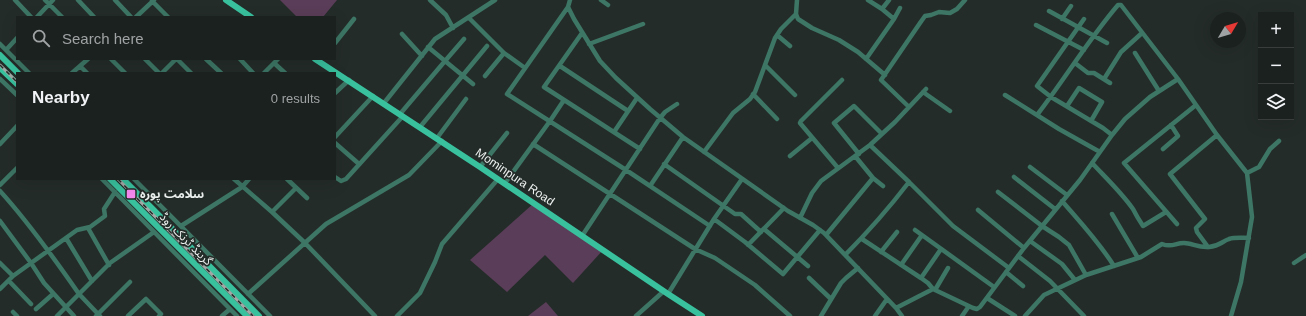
<!DOCTYPE html>
<meta charset="utf-8">
<style>
body{margin:0;font-family:Arial,"Noto Sans Arabic",sans-serif;background:#282e2c;color:#f1f3f6}
.controls{position:absolute;right:12px;top:12px;display:grid;overflow:hidden;border-radius:0px;box-shadow:0 4px 16px #0002}
.controls button{width:36px;height:36px;display:grid;place-items:center;padding:0;border:0;border-bottom:1px solid #393e3d;background:#1b211f;color:#f1f3f6;font:20px sans-serif}
.compass{position:absolute;left:1210px;top:12px;width:36px;height:36px;border-radius:50%;background:#1b211f;box-shadow:0 4px 16px #0002;rotate:52deg}
.list{margin:0;padding:0;list-style:none}
h2{display:flex;justify-content:space-between;align-items:center;height:52px;margin:0;padding:0 16px;font-size:17px}
h2 small{font-size:13px;font-weight:400;color:#a0a3a4}
.icon{flex:none;width:22px;height:22px;fill:none;stroke:currentColor;stroke-width:2;stroke-linecap:round;stroke-linejoin:round}
.map{position:relative;flex:none;width:1306px;height:316px;overflow:hidden}
.search{position:absolute;background:#1b211f;box-shadow:0 4px 16px #0002;left:16px;top:16px;width:320px;height:44px;display:flex;align-items:center;gap:10px;box-sizing:border-box;padding:0 14px;border-radius:0px;color:#a0a3a4;font-size:15px}
.panel{position:absolute;background:#1b211f;box-shadow:0 4px 16px #0002;left:16px;top:72px;width:320px;height:108px;border-radius:0px}
.map>svg:first-child{display:block}
</style>
<div class="map">
<svg width="1306" height="316" viewBox="0 0 1306 316">
<rect width="100%" height="100%" fill="#242c29"/>
<path fill="#5a3d58" d="M280 0H337L323 17H297Z
M534 203 603 250 573 283 545 255 507 292 470 260Z
M546 302 558 316H528Z"/>
<g fill="none" stroke-linecap="round" stroke-linejoin="round">
<path stroke="#3d7665" stroke-width="4.5" d="M15 0 31 17
M45 0 62 17
M78 0 94 17
M115 0 131 17
M430 0 446 15 453 28
M570 0 568 7 574 19 600 61 616 78 650 109 683 137 788 211 813 225 824 233 896 308 933 289 973 308 977 309 980 307 1024 248 1080 180 1112 135 1125 119 1150 97 1178 79
M601 0 608 5
M868 0 882 9 894 19
M152 1 168 17
M568 7 507 94 626 170 710 226
M882 9 889 0
M1049 11 1107 43
M796 14 798 19 812 28 839 40 858 52 885 75
M37 17 53 0
M136 17 154 0
M469 18 504 53 525 68
M1062 19 1071 6
M1084 19 1037 86 1051 97 1103 128 1112 135
M1036 25 1084 50
M582 33 544 87 640 149
M402 34 422 56
M777 35 790 46
M335 43 354 19
M0 44 29 73
M589 44 643 24
M428 47 473 84
M6 50 17 38
M1135 53 1159 91
M111 59 125 73
M145 59 159 73
M177 59 191 73
M206 59 221 73
M240 59 253 73
M866 59 894 19 900 8
M274 63 285 73
M1075 63 1088 73H1094L1110 83
M765 65 795 95
M80 66 87 73
M560 66 628 111
M72 73 88 59
M162 73 176 59
M264 73 278 59
M485 76 504 53
M0 79 17 95
M1104 79 1121 52 1142 33
M923 92 950 111
M335 93 349 80
M753 94 777 119
M1005 95 1059 129 1100 152
M384 103 435 39 495 0
M1067 106 1079 88 1102 102 1091 121
M909 107 881 80 920 23 925 16 931 15 939 12 950 13 957 9 965 0
M400 114 445 61 464 39
M1037 115C1065 79 1088 40 1118 5H1121L1178 79 1217 135 1247 173 1252 217 1241 282 1231 316
M420 127 487 46
M614 132 637 98
M335 137 373 96
M437 138 466 99
M335 143 359 164
M0 144 17 126
M533 144 695 249 715 258 755 285 790 316
M1163 149 1178 136 1171 125
M704 152 733 113 750 99 755 92 775 38 781 29 796 14 797 0
M859 154 834 123 854 106 882 134
M790 156 812 138
M1092 163C1106 178 1121 192 1133 209 1136 215 1139 220 1143 226L1166 212
M664 164 735 214H741L761 232
M480 167 507 133
M1030 167 1067 195
M838 168 800 123 801 121 842 80
M1247 173 1259 167 1270 149 1279 141
M335 177 341 181 346 179 403 116
M1014 177 1055 209
M873 178 883 186
M102 179 237 316
M134 179 270 316
M234 179 272 212 305 243 375 316
M287 179 307 198
M909 182 953 226 1009 268
M505 183 550 121 564 100
M0 185 17 168
M650 186 683 137
M0 191C29 223 54 258 79 294L57 316
M998 192 1042 226 1059 237 1069 245 1086 275
M1062 201C1080 222 1099 242 1114 266
M978 210 1024 248
M272 212 296 188
M1112 214 1138 258
M800 218 812 193 821 181 870 145 895 122 926 89
M714 219 745 242 783 274 820 230
M0 221 31 263 44 283 74 316
M1177 224 1124 163 1196 105
M181 226 242 187 249 179
M88 228 109 265
M764 229 808 266
M915 230 994 287
M826 235 873 178 855 156
M582 236 660 118 665 112 677 104
M66 238 92 281
M862 239 921 278 928 283 933 289
M1030 241 1062 264 1075 280
M748 245 784 208
M1208 247 1197 232 1196 228 1205 219 1170 174 1217 135
M881 252 897 232
M845 255C868 232 889 208 909 182L870 145
M1018 256 1050 281 1084 316
M0 263 13 276
M1294 263 1306 255
M901 265 922 235
M1006 272 1023 286
M809 278 831 299
M921 278 941 249
M9 281 31 304
M0 289 13 276 77 230 90 227 105 216 104 209 115 192
M935 290 948 268
M248 294 326 224 409 175 442 141
M668 294 714 219 742 179
M987 298 1015 316
M896 308 902 316
M36 309 53 294
M13 312 17 316
M96 316 130 282
M100 316 79 294 110 263 154 232
M128 316 146 299 161 314 159 316
M222 316 230 309
M397 316 420 293 435 262 442 244 498 179
M636 316 664 291
M821 316 841 283 846 278 858 268
M875 316 887 299
M962 316 969 306
M1025 316 1044 295 1086 275 1141 257 1162 244C1172 248 1175 243 1184 243 1192 243 1198 248 1209 247 1220 246 1221 242 1229 239 1235 237 1242 238 1249 238"/>
<path stroke="#39c19e" stroke-width="6" d="M226 0 251 17
M0 55 18 73
M315 59 480 167 668 294 702 316
M0 68 17 84
M110 179 247 316
M123 179 259 316"/>
<g stroke="#a2a8a6" stroke-width="3">
<path id="rail" d="M0 65 17 82
M118 179 253 316"/>
</g>
<use href="#rail" stroke="#242c29" stroke-width="1.5" stroke-dasharray="4.5" stroke-linecap="butt"/>
</g>
<rect fill="#f589ee" stroke="#242c29" stroke-width="1.5" x="126" y="189" width="10" height="10" rx="2"/>
<g text-anchor="middle" dominant-baseline="central" stroke-width="3.5" stroke-linejoin="round" paint-order="stroke">
<g font-size="12" fill="#ecf1ef" stroke="#242c29">
<text transform="translate(515 177) rotate(34)">Mominpura Road</text>
<text transform="translate(186 239) rotate(45)">گرینڈ ٹرنک روڈ</text>
</g>
<g font-size="12" font-weight="bold" fill="#ecf1ef" stroke="#242c29" text-anchor="start">
<text x="140" y="194">سلامت پورہ</text>
</g>
</g>
</svg>
<div class="controls">
<button>+</button>
<button>−</button>
<button><svg class="icon" aria-label="layers" viewBox="0 0 24 24"><path d="M12 4l9 5-9 5-9-5zM3 14l9 5 9-5"/></svg></button>
</div>
<svg class="compass" viewBox="-18 -18 36 36"><path d="M0-13l5 13h-10z" fill="#e53935"/><path d="M0 13l5-13h-10z" fill="#a0a3a4"/></svg>
<div class="search"><svg class="icon" aria-label="search" viewBox="0 0 24 24"><circle cx="10" cy="10" r="6"/><path d="M15 15l6 6"/></svg>Search here</div>
<section class="panel">
<h2>Nearby<small>0 results</small></h2>
<ul class="list">
</ul>
</section>
</div>
